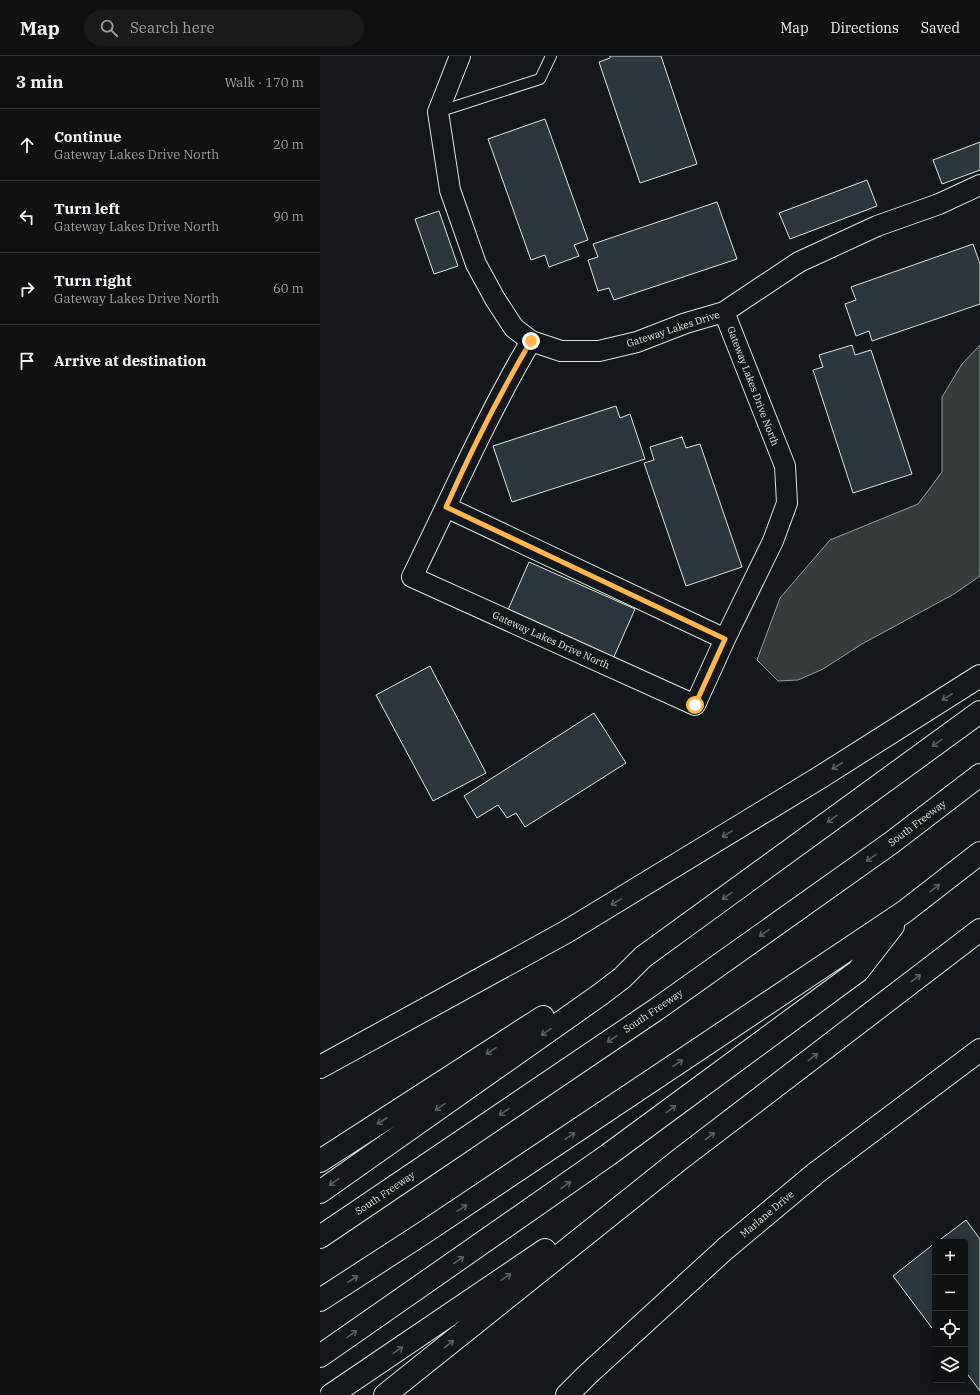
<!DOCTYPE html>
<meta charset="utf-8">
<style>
body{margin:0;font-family:"IBM Plex Serif",serif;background:#181b1e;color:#f1f3f6}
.controls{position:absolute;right:12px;bottom:12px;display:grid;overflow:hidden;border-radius:4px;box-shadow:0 2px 10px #0003}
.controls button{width:36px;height:36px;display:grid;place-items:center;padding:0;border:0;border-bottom:1px solid #2f3234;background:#0f1215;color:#f1f3f6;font:20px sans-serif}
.stop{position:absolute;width:12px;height:12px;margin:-9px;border:3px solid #ffb74d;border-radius:50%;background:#fff}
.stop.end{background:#ffb74d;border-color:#fff;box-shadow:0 1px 4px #0008}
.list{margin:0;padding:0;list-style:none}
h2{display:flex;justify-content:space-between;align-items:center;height:52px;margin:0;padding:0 16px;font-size:17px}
h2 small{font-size:13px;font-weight:400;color:#9b9ea0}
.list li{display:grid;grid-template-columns:26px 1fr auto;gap:12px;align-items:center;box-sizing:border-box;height:72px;padding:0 16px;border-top:1px solid #2f3234}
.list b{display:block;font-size:15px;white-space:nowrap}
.list p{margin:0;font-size:13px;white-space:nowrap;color:#9b9ea0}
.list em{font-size:13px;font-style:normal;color:#9b9ea0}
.icon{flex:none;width:22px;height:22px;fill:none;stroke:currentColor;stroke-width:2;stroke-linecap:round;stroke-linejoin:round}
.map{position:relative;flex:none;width:660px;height:1339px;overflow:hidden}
header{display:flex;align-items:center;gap:24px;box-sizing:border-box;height:56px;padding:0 20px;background:#0f1215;border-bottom:1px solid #2f3234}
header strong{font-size:19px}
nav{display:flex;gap:22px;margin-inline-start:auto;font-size:14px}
.search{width:280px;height:36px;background:#181b1e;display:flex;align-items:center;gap:10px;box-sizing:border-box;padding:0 14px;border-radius:22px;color:#9b9ea0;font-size:15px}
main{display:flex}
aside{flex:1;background:#0f1215}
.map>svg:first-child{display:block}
</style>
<header>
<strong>Map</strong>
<div class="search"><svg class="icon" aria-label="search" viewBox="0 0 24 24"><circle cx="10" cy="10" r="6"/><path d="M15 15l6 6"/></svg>Search here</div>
<nav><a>Map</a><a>Directions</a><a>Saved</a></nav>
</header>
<main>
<aside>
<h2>3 min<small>Walk · 170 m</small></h2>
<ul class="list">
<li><svg class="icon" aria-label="ahead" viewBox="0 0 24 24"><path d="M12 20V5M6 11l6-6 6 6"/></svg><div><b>Continue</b><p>Gateway Lakes Drive North</p></div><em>20 m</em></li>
<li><svg class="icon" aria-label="left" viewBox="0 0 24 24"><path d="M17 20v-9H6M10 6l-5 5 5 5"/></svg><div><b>Turn left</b><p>Gateway Lakes Drive North</p></div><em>90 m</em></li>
<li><svg class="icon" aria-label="right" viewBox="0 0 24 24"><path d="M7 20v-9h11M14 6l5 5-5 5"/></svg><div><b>Turn right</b><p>Gateway Lakes Drive North</p></div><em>60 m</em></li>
<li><svg class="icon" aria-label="arrive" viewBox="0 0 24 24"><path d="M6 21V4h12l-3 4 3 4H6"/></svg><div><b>Arrive at destination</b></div></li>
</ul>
</aside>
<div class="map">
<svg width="660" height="1339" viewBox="0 0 660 1339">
<rect width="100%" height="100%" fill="#14181c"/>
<path fill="#363b3e" stroke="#939e99" d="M660 289V520L634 538 542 588 503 613 478 624 458 625 437 604 460 542 510 484 598 448 622 416V341L642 308Z"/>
<path fill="#2c363c" stroke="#d8e6dc" d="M290 0H341L377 108 320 127 279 6 290 2Z
M225 63 268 184 254 189 259 200 229 211 225 199 211 204 168 83Z
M660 86V114L622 128 613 104Z
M547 124 557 150 470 183 459 157Z
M397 146 417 203 294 244 289 232 278 235 268 204 278 201 273 188Z
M119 155 138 210 114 218 95 163Z
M653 188 660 208V248L552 285 549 275 536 280 525 248 536 244 531 231Z
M532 289 535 299 551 294 592 418 533 437 493 314 503 311 499 299Z
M296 350 300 362 310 358 325 403 192 446 173 390Z
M362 381 366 392 380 388 422 511 366 530 324 407 334 404 330 391Z
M209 506 315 553 293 603 187 556Z
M110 610 166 717 113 745 56 639Z
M274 657 306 707 205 771 196 757 187 762 178 749 157 762 144 740Z
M646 1164 660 1183V1335L645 1315V1186H617Z
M615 1187V1276L573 1220Z"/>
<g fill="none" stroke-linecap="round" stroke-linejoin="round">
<g stroke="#d8e6dc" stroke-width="12">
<path id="service" d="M118 56 220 23 231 0"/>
</g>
<g stroke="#d8e6dc" stroke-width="22">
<path id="minor" d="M140 0 118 56 130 134 156 208 175 243 194 272 211 285 241 295H279L317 286 366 267 404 256 479 206 557 170 619 148 660 129
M211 285C166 361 131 442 92 521L375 649 405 583 453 485 467 447 465 410 404 256
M126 451 405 583"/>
</g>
<g stroke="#d8e6dc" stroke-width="24">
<path id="tertiary" d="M247 1339 266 1320 405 1193 496 1117 660 994"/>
</g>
<g stroke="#d8e6dc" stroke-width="24">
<path id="motorway" d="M0 1011 246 876 499 722 660 620
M0 1105 223 961
M0 1136 281 938 302 922 323 901 660 656
M0 1181 337 953 571 787 660 719
M0 1244 105 1176 584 856 660 797
M0 1300 288 1099 538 915 573 870
M11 1339 225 1194
M65 1339 359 1104 660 874"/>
</g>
<use href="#service" stroke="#14181c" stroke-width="10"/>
<use href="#minor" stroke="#14181c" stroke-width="20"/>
<use href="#tertiary" stroke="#14181c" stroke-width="22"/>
<use href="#motorway" stroke="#14181c" stroke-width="22"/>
</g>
<defs><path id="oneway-shaft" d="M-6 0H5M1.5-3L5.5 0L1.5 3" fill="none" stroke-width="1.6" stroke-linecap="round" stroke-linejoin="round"/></defs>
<g stroke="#59605f">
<use href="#oneway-shaft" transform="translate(627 641) rotate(148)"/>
<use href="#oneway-shaft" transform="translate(617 687) rotate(144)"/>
<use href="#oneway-shaft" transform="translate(517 710) rotate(148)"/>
<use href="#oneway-shaft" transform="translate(512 763) rotate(144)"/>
<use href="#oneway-shaft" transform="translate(407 778) rotate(149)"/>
<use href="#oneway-shaft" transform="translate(551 802) rotate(145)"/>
<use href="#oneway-shaft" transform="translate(615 832) rotate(-38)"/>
<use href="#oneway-shaft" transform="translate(407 840) rotate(144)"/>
<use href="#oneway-shaft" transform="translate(296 846) rotate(149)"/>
<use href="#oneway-shaft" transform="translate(444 877) rotate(145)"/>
<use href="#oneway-shaft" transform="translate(596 922) rotate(-37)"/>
<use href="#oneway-shaft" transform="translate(226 976) rotate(145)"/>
<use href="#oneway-shaft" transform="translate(292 983) rotate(146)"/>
<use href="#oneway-shaft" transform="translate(171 995) rotate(147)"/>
<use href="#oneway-shaft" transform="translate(493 1001) rotate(-37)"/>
<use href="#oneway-shaft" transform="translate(358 1007) rotate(-34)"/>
<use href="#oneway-shaft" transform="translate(120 1051) rotate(145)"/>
<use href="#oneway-shaft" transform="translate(351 1053) rotate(-36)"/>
<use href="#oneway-shaft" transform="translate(184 1056) rotate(146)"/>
<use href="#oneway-shaft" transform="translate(62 1065) rotate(147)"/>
<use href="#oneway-shaft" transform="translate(250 1080) rotate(-34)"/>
<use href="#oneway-shaft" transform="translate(390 1080) rotate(-37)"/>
<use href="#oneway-shaft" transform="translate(14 1126) rotate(145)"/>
<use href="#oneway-shaft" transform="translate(246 1129) rotate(-35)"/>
<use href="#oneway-shaft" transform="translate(142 1152) rotate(-34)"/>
<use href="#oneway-shaft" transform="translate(139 1204) rotate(-35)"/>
<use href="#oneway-shaft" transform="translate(186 1221) rotate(-34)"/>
<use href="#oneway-shaft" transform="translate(33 1223) rotate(-33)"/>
<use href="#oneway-shaft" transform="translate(32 1278) rotate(-35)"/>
<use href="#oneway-shaft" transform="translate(129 1288) rotate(-39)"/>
<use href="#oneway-shaft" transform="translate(78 1294) rotate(-34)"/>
</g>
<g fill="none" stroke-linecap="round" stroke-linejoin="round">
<path stroke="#ffb74d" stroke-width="5" d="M211 285C179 339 151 395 126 451L405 583 375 649"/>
</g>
<g text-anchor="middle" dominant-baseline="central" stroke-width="3" stroke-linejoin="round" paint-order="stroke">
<g font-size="10" fill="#d8e6dc" stroke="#14181c">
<text transform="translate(353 273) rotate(-18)">Gateway Lakes Drive</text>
<text transform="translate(433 330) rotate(69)">Gateway Lakes Drive North</text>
<text transform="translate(231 584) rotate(24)">Gateway Lakes Drive North</text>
<text transform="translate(597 767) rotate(-37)">South Freeway</text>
<text transform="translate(333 955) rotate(-34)">South Freeway</text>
<text transform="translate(65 1137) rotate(-34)">South Freeway</text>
<text transform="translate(447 1158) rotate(-40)">Marlane Drive</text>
</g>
</g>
</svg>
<div class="controls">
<button>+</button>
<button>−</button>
<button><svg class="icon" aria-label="locate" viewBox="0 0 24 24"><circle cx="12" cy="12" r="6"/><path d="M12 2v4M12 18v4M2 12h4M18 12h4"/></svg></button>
<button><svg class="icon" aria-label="layers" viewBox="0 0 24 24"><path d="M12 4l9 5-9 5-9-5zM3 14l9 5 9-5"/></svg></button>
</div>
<div class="stop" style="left:375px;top:649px"></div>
<div class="stop end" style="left:211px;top:285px"></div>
</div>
</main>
